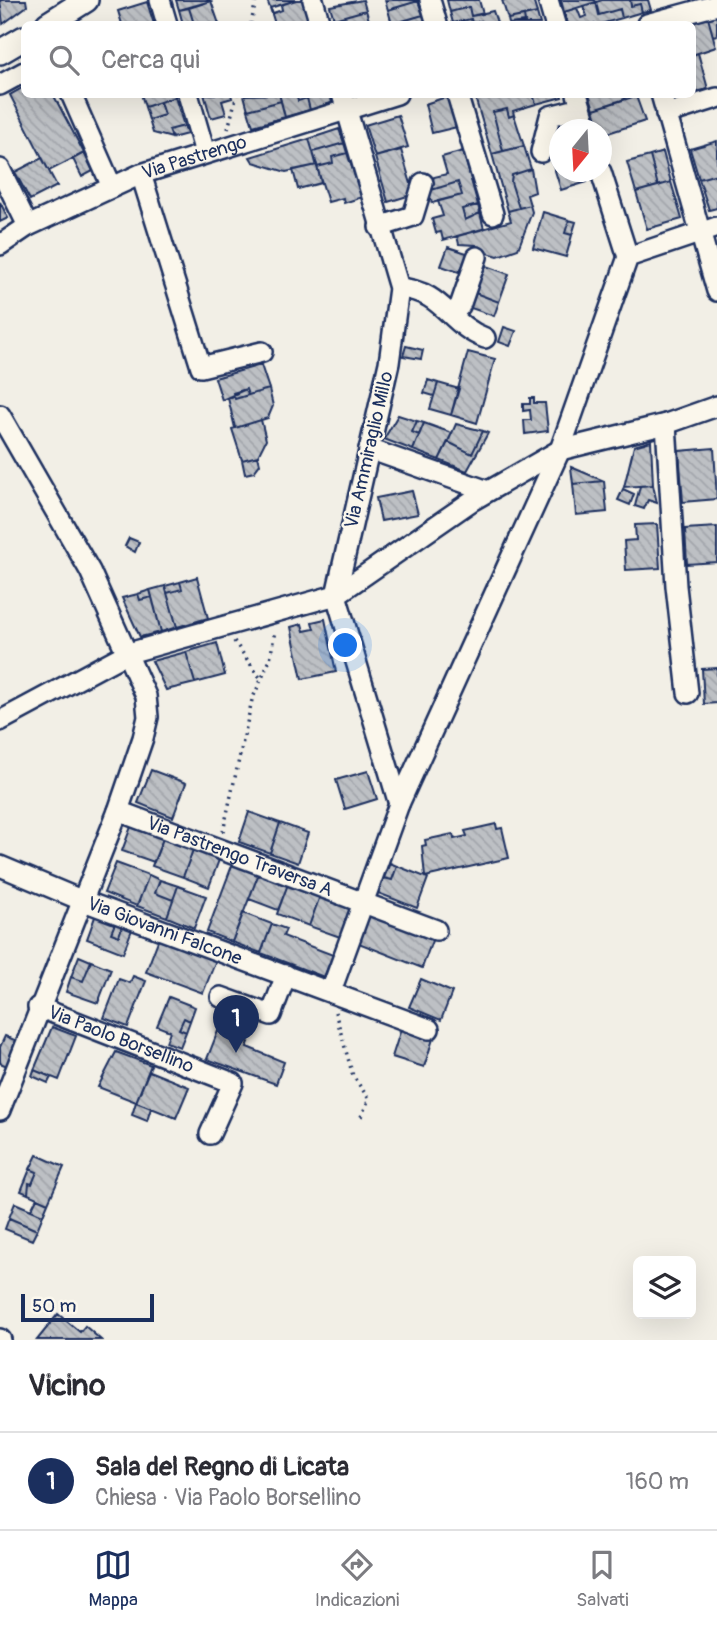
<!DOCTYPE html>
<html lang="it">
<meta charset="utf-8">
<style>
body{margin:0;font-family:Pangolin,sans-serif;background:#f7f7f7;color:#2b2b33}
.controls{position:absolute;right:21px;bottom:21px;display:grid;overflow:hidden;border-radius:10px;box-shadow:0 7px 28px #0002}
.controls button{width:63px;height:63px;display:grid;place-items:center;padding:0;border:0;border-bottom:2px solid #e1e1e2;background:#fff;color:#2b2b33;font:35px sans-serif}
.compass{position:absolute;left:549px;top:119px;width:63px;height:63px;border-radius:50%;background:#fff;box-shadow:0 7px 28px #0002;rotate:198deg}
.scale{position:absolute;left:21px;bottom:18px;width:133px;box-sizing:border-box;padding-left:7px;border:4px solid #1b2f5e;border-top:0;font-size:19px;line-height:24px;white-space:nowrap;color:#1b2f5e;-webkit-text-stroke:5px #fbf7ec;paint-order:stroke}
.you{position:absolute;left:346px;top:646px;width:24px;height:24px;margin:-18px;border:5px solid #fff;border-radius:50%;background:#1a73e8;box-shadow:0 0 0 10px #1a73e833}
.badge{display:grid;place-items:center;width:46px;height:46px;border-radius:50%;background:#1b2f5e;color:#fff;font-size:23px;font-weight:700}
.pin{position:absolute;translate:-50% -58px;filter:drop-shadow(0 2px 4px #0008)}
.pin::after{content:'';position:absolute;top:37px;width:24px;height:21px;background:inherit;clip-path:polygon(0 0,100% 0,50% 100%)}
.list{margin:0;padding:0;list-style:none}
h2{display:flex;justify-content:space-between;align-items:center;height:91px;margin:0;padding:0 28px;font-size:30px}
h2 small{font-size:23px;font-weight:400;color:#7c7c81}
.list li{display:grid;grid-template-columns:46px 1fr auto;gap:21px;align-items:center;box-sizing:border-box;height:98px;padding:0 28px;border-top:2px solid #e1e1e2}
.list b{display:block;font-size:26px;white-space:nowrap}
.list p{margin:0;font-size:23px;white-space:nowrap;color:#7c7c81}
.list em{font-size:23px;font-style:normal;color:#7c7c81}
.icon{flex:none;width:38px;height:38px;fill:none;stroke:currentColor;stroke-width:2;stroke-linecap:round;stroke-linejoin:round}
.map{position:relative;flex:none;width:717px;height:1340px;overflow:hidden}
.search{position:absolute;background:#fff;box-shadow:0 7px 28px #0002;left:21px;right:21px;top:21px;height:77px;display:flex;align-items:center;gap:18px;box-sizing:border-box;padding:0 24px;border-radius:10px;color:#7c7c81;font-size:26px}
.sheet{height:189px;background:#fff}
nav{display:flex;justify-content:space-around;align-items:center;box-sizing:border-box;height:98px;border-top:2px solid #e1e1e2;background:#fff;font-size:19px;color:#7c7c81}
nav a{display:grid;justify-items:center;gap:4px}
nav .on{color:#1b2f5e}
.map>svg:first-child{display:block}
</style>
<div class="map">
<svg width="717" height="1340" viewBox="0 0 717 1340">
<defs>
<pattern id="building-back-hatch" width="6" height="6" patternUnits="userSpaceOnUse" patternTransform="scale(1.75)"><rect width="6" height="6" fill="#bdc0c4"/><path d="M-1 5l2 2M0 0l6 6M5-1l2 2" fill="none" stroke="#a2a5ab"/></pattern>
</defs>
<rect width="100%" height="100%" fill="#f2efe6"/>
<filter id="ink" filterUnits="userSpaceOnUse"><feTurbulence type="fractalNoise" baseFrequency=".0143" numOctaves="2"/><feDisplacementMap in="SourceGraphic" scale="14" xChannelSelector="R" yChannelSelector="G"/><feConvolveMatrix kernelMatrix="1 2 1 2 8 2 1 2 1" color-interpolation-filters="sRGB"/></filter>
<g filter="url(#ink)">
<path fill="url(#building-back-hatch)" stroke="#1b2f5e" stroke-width="2" d="M0 0H26L27 6 3 24Z
M176 0H210L211 1 179 10Z
M267 0H296L270 8Z
M296 0H304L310 23 275 24 270 8 273 13 282 10 281 5Z
M363 0 366 10 334 19 330 6Z
M385 0H418V1L388 10Z
M447 0H479L483 14 471 16 469 7 450 12Z
M502 0H533L537 13 508 19Z
M561 0H595L596 2 564 12Z
M602 0H630L631 6 640 4 642 12 622 18 620 9 599 15 596 2Z
M630 0H648L651 10 642 12 640 4 631 6Z
M211 1 219 24H194L189 8Z
M418 1 423 15 392 24 388 10Z
M147 2 154 24H122L118 11Z
M596 2 599 15 620 9 622 18 601 24H568L564 12 577 8 581 18 587 16 583 6Z
M469 7 471 16 493 11 497 23 482 24 481 21 472 23 471 19 453 23 450 12Z
M189 8 194 24H183L179 10Z
M366 10 370 24H335L334 19Z
M537 13 540 24H513L525 22 524 16Z
M423 15 426 24H393Z
M524 16 525 22 509 24 508 19Z
M717 16V35L713 36 708 18Z
M708 18 716 47 692 55V24H686Z
M471 19 472 23 481 21 482 24 453 23Z
M698 53 708 89 692 93V55Z
M24 87V94H53L84 153 49 171 10 95Z
M141 94H175V97L145 107Z
M204 94H231L232 98 222 101 226 114 211 118Z
M279 94H296L298 101 307 98 310 110 285 117Z
M279 94 281 101 248 110 244 95Z
M306 94H330L332 103 310 110Z
M474 94H533L536 104 513 111 514 115 509 117 507 109 493 112 503 151 492 154Z
M533 94H561L562 97 536 104Z
M589 94H624L625 99 594 109Z
M449 96 457 127 432 133 425 104Z
M636 96 645 121 602 135 594 109Z
M175 97 184 126 169 130 172 138 153 133 149 120 164 115 160 102Z
M281 101 285 117 253 126 248 110Z
M160 102 164 115 149 120 145 107Z
M507 109 509 117 514 115 524 146 503 151 493 112Z
M398 115 408 147 375 157 365 125Z
M184 126 187 134 172 138 169 130Z
M339 129 344 143 313 152 309 139Z
M309 139 317 165 286 172 253 162 250 157Z
M717 141V174L699 179 690 149Z
M344 143 347 153 332 157 333 163 317 167 313 152Z
M524 146 531 169 512 175 511 182 519 208 508 211 492 154Z
M401 150 414 194 388 202 375 157Z
M463 151 478 205 462 209 465 220 480 213 484 229 443 240 441 232 436 233 432 219 443 216 438 201 462 195 458 182 428 191 434 177 447 174 442 157Z
M663 152 671 182 658 186 650 156Z
M84 153 93 171 82 177 73 159Z
M347 153 362 197 344 203 343 198 328 202 317 167 333 163 332 157Z
M650 156 658 186 636 192 627 162Z
M42 158 57 186 30 200 15 172Z
M560 159V172H584L587 182 561 190 552 161Z
M317 165 321 183 298 189 293 170Z
M531 169 535 192 527 195 530 205 519 208 511 182 512 175Z
M717 174V208L709 210 699 179Z
M458 182 462 195 432 203 428 191Z
M671 182 682 219 647 229 636 192Z
M0 202 8 218 0 222Z
M478 205 480 213 465 220 462 209Z
M530 205 532 212 518 249 498 256 477 250 476 245 459 244 457 236 511 221 508 211Z
M543 212 569 220 565 233 572 235 566 257 533 248Z
M569 220 576 222 572 235 565 233Z
M448 247 470 254 459 272 441 266Z
M480 264 509 274 499 302 470 291Z
M470 291 499 302 494 316 465 306Z
M504 327 516 331 510 346 499 342Z
M406 346 423 350 421 359 403 356Z
M468 352 495 359 477 423 451 415Z
M261 365 269 389 248 395 246 389 222 400 215 378Z
M428 380 438 383 434 396 424 393Z
M438 383 459 389 451 415 430 409Z
M246 389 248 395 235 399 233 393Z
M269 389 273 406 268 418 235 428 228 398 234 396 235 399Z
M530 398H534V403H545L548 431 525 434 524 420H531L530 410 523 411V404H530Z
M398 415 417 421 412 432 419 435 413 450 384 439Z
M261 420 266 440 258 456 242 460 232 429Z
M417 421 424 423 419 435 412 432Z
M424 423 452 433 439 460 413 450Z
M456 424 483 431 472 454 448 442Z
M483 431 488 433 467 471 439 460 448 442 472 454Z
M651 441 653 485 624 487 634 446Z
M714 448 717 499 683 502 679 451Z
M258 456 260 464 254 472 245 474 242 460Z
M571 467 604 481 573 484Z
M604 481 607 512 576 515 573 484Z
M653 485 657 503 648 500 644 509 635 506 640 486Z
M623 489 634 494 630 505 618 500Z
M412 491 418 514 381 521 376 498Z
M657 524 660 568 626 570 624 541 636 540 635 525Z
M717 527V562L687 564 685 529Z
M129 538 139 542 135 552 125 546Z
M197 577 208 618 177 627 167 593 182 589 180 582Z
M180 582 182 589 167 593 165 586Z
M165 586 177 627 161 632 150 590Z
M150 590 152 597 140 600 138 594Z
M138 594 140 600 152 597 161 632 140 637 122 598Z
M325 619 336 672 302 679 291 627 302 624 304 631 314 629 312 622Z
M217 643 225 675 195 683 186 652Z
M186 652 195 683 166 690 152 661Z
M717 668V703L704 704 702 669Z
M151 770 186 783 173 817 138 803Z
M368 771 377 799 345 809 336 780Z
M249 812 280 823 270 853 239 842Z
M280 823 308 833 298 863 270 853Z
M132 824 164 836 154 862 122 851Z
M496 824 497 829 502 828 509 858 425 877 422 846 426 845 425 840 453 834 454 839 467 836 465 831Z
M164 836 194 847 183 877 152 866Z
M194 847 220 857 209 887 183 877Z
M116 863 149 875 137 906 104 893Z
M233 863 259 873 232 942 207 932Z
M390 863 397 866 392 880 384 878Z
M397 866 428 878 417 908 378 893 384 878 392 880Z
M259 873 288 884 278 910 249 899Z
M149 875 160 880 155 893 173 900 167 917 137 906Z
M160 880 178 886 173 900 155 893Z
M288 884 320 896 309 926 277 914Z
M178 886 206 896 194 928 167 917Z
M320 896 351 907 340 937 309 926Z
M369 909 434 935 422 968 356 942Z
M243 913 272 924 261 953 232 942Z
M96 914 116 921 111 933 119 936 123 924 133 927 123 953 87 939Z
M116 921 123 924 119 936 111 933Z
M272 924 286 929 283 936 333 955 324 977 261 953Z
M159 938 216 960 203 993 146 972Z
M79 956 91 961 83 981 71 977Z
M91 961 111 969 98 1003 66 992 71 977 83 981Z
M133 976 146 981 128 1027 104 1018 119 979 130 983Z
M421 979 452 992 441 1020 409 1007Z
M169 997 195 1007 190 1021 184 1018 179 1029 186 1032 180 1047 166 1042 170 1031 157 1026Z
M184 1018 190 1021 186 1032 179 1029Z
M52 1027 76 1036 59 1080 34 1070Z
M401 1029 433 1039 424 1067 392 1057Z
M218 1031 249 1042 247 1047 284 1062 276 1084 207 1059Z
M5 1036 17 1041 7 1066 0 1063V1047Z
M116 1052 151 1065 136 1102 98 1087Z
M34 1070 51 1077 48 1083 32 1076Z
M149 1071 189 1087 176 1118 136 1102Z
M136 1102 151 1108 147 1121 132 1115Z
M37 1155 64 1167 48 1203 28 1194 29 1183 32 1184 37 1172 30 1169Z
M30 1169 37 1172 32 1184 29 1183 28 1194 21 1191Z
M37 1198 48 1203 43 1215 31 1210Z
M15 1203 43 1215 37 1230 9 1218Z
M9 1218 37 1230 32 1240 5 1229Z
M58 1314 80 1332 85 1326 101 1340H37Z"/>
<g fill="none" stroke-linecap="round" stroke-linejoin="round">
<g stroke="#1b2f5e" stroke-width="24">
<g id="minor">
<path d="M160 0 167 24"/>
<path d="M313 0 320 24"/>
<path d="M430 0 437 24"/>
<path d="M548 0 555 24"/>
<path d="M647 24 717 5"/>
<path d="M0 85 24 72"/>
<path d="M71 94 112 187"/>
<path d="M188 94 205 153"/>
<path d="M342 94 399 288 389 363 336 595 399 804"/>
<path d="M457 94 493 214"/>
<path d="M577 94 588 130"/>
<path d="M661 94 717 291"/>
<path d="M666 114 717 98"/>
<path d="M541 152 550 116 581 108"/>
<path d="M0 169 28 226"/>
<path d="M601 172 628 257"/>
<path d="M141 174 201 367 262 352"/>
<path d="M379 227 413 216 423 183"/>
<path id="s1" d="M0 245 28 226 141 174 397 94"/>
<path d="M399 288C443 291 449 325 485 338"/>
<path d="M452 314 460 306 477 257"/>
<path d="M0 415 90 571 146 696 148 717 143 738 118 811 0 1110"/>
<path d="M666 424 676 586 688 693"/>
<path d="M369 449 488 491"/>
<path d="M0 721 125 654 336 595 473 500 560 450 666 424 717 406"/>
<path id="s2" d="M118 811 436 930"/>
<path id="s3" d="M0 866 81 900 429 1029"/>
<path d="M331 991 399 804 560 450 628 257 717 227"/>
<path d="M221 997 271 1015 286 975"/>
<path id="s4" d="M38 1007 233 1083 210 1134"/>
<path d="M0 1339 1 1340"/>
</g>
</g>
<g stroke="#1b2f5e" stroke-width="28">
<path id="major" d="M48 24 86 0
M0 52 24 38"/>
</g>
<path stroke="#1b2f5e" stroke-width="3.5" stroke-dasharray="2 5" stroke-linecap="butt" d="M251 24 256 0
M228 129 237 94
M234 641 261 679
M223 832 252 700 270 660 275 630
M335 1012 353 1076 369 1099 360 1119"/>
<use href="#minor" stroke="#fbf7ec" stroke-width="19"/>
<use href="#major" stroke="#fbf7ec" stroke-width="23"/>
</g>
</g>
<g text-anchor="middle" dominant-baseline="central" stroke-width="5" stroke-linejoin="round" paint-order="stroke">
<g font-size="19" fill="#1b2f5e" stroke="#fbf7ec">
<text stroke="none"><textPath href="#s1" startOffset="214">Via Pastrengo</textPath></text>
<text transform="translate(369 450) rotate(-77)">Via Ammiraglio Millo</text>
<text stroke="none"><textPath href="#s2" startOffset="130">Via Pastrengo Traversa A</textPath></text>
<text stroke="none"><textPath href="#s3" startOffset="177">Via Giovanni Falcone</textPath></text>
<text stroke="none"><textPath href="#s4" startOffset="89">Via Paolo Borsellino</textPath></text>
</g>
</g>
</svg>
<div class="controls">
<button><svg class="icon" aria-label="layers" viewBox="0 0 24 24"><path d="M12 4l9 5-9 5-9-5zM3 14l9 5 9-5"/></svg></button>
</div>
<svg class="compass" viewBox="-18 -18 36 36"><path d="M0-13l5 13h-10z" fill="#e53935"/><path d="M0 13l5-13h-10z" fill="#7c7c81"/></svg>
<div class="scale">50 m</div>
<div class="you"></div>
<div class="pin badge" style="left:236px;top:1053px">1</div>
<div class="search"><svg class="icon" aria-label="search" viewBox="0 0 24 24"><circle cx="10" cy="10" r="6"/><path d="M15 15l6 6"/></svg>Cerca qui</div>
</div>
<section class="sheet">
<h2>Vicino<small></small></h2>
<ul class="list">
<li><span class="badge">1</span><div><b>Sala del Regno di Licata</b><p>Chiesa · Via Paolo Borsellino</p></div><em>160 m</em></li>
</ul>
</section>
<nav>
<a class="on"><svg class="icon" aria-label="map" viewBox="0 0 24 24"><path d="M3 6l6-2 6 2 6-2v14l-6 2-6-2-6 2zM9 4v14M15 6v14"/></svg>Mappa</a>
<a><svg class="icon" aria-label="directions" viewBox="0 0 24 24"><path d="M12 3l9 9-9 9-9-9zM9 14v-3h6M13 9l2 2-2 2"/></svg>Indicazioni</a>
<a><svg class="icon" aria-label="saved" viewBox="0 0 24 24"><path d="M7 4h10v16l-5-4-5 4z"/></svg>Salvati</a>
</nav>
